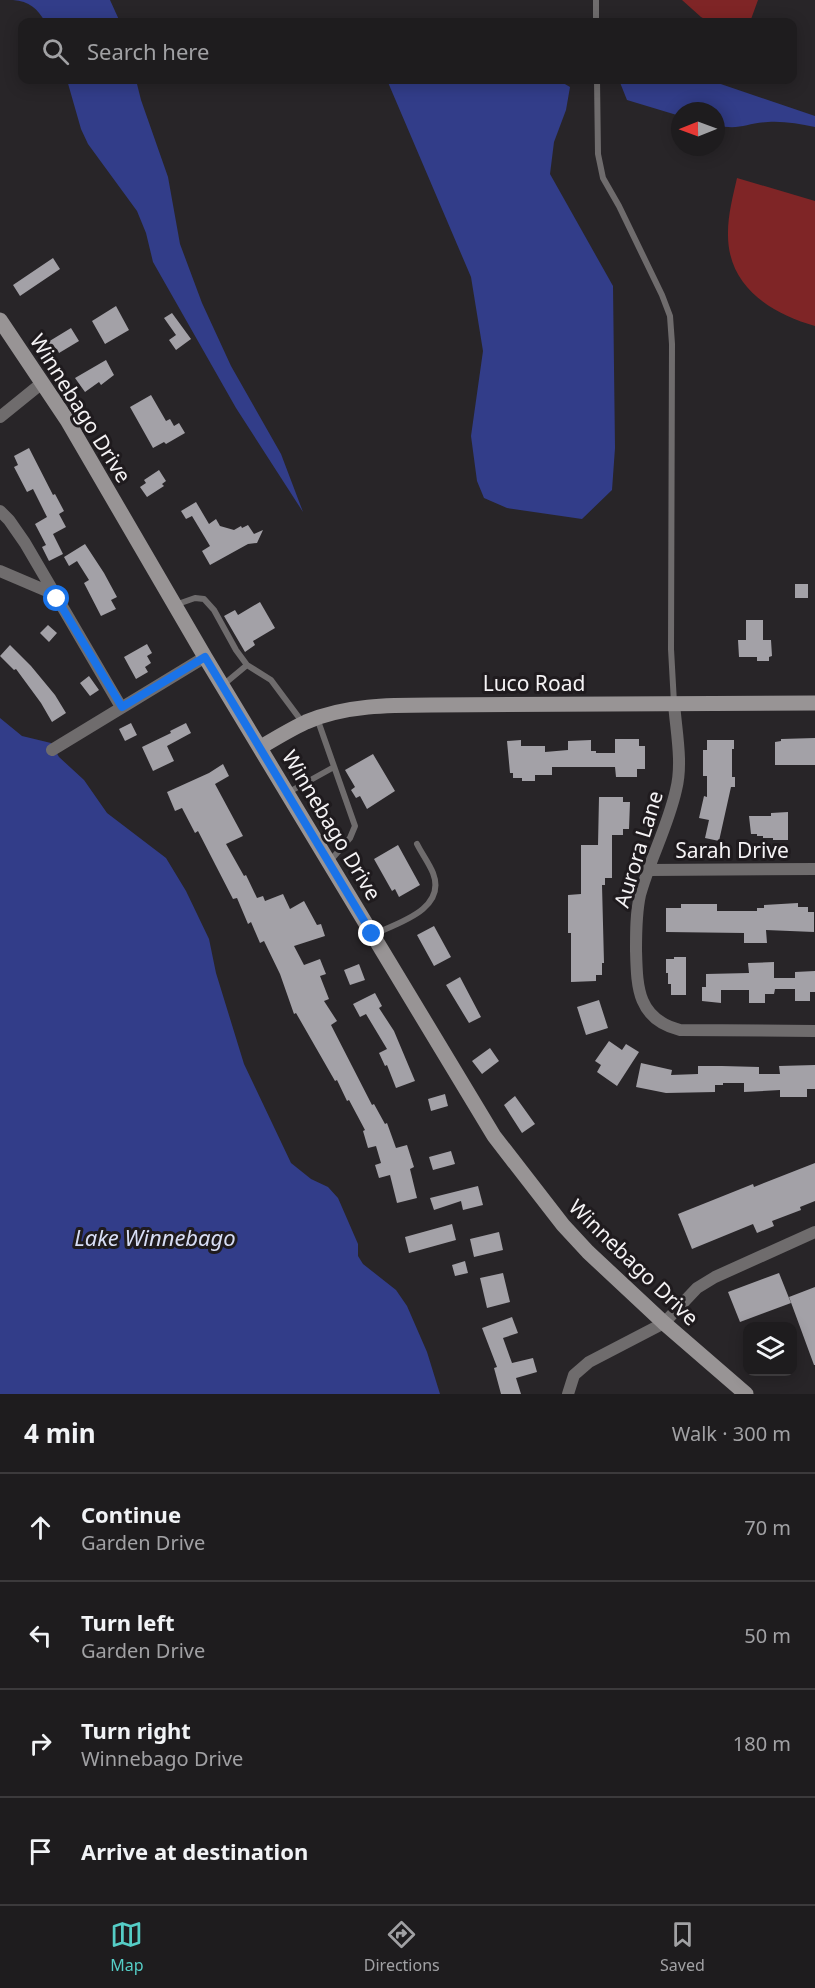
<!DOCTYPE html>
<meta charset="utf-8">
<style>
body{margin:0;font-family:"Noto Sans",sans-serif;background:#262527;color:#f1f3f6}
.controls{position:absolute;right:18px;bottom:18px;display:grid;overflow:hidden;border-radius:12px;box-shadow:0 3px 15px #0003}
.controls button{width:54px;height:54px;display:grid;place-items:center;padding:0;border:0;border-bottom:2px solid #3c3a3c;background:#1e1c1e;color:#f1f3f6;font:30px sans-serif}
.compass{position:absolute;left:671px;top:102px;width:54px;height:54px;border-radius:50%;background:#1e1c1e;box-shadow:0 3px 15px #0003;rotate:269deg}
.stop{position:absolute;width:18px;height:18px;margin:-14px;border:4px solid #1a73e8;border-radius:50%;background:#fff}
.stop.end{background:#1a73e8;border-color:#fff;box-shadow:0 2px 6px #0008}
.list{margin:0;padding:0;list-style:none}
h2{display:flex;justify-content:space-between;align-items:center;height:78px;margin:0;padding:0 24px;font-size:26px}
h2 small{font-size:20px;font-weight:400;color:#a1a1a4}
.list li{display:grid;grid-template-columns:39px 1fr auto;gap:18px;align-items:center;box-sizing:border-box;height:108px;padding:0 24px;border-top:2px solid #3c3a3c}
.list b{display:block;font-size:22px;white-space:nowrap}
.list p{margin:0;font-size:20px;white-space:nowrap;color:#a1a1a4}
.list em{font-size:20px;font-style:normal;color:#a1a1a4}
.icon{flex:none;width:33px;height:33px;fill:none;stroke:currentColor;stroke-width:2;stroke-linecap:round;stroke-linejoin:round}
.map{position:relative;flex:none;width:815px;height:1394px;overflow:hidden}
.search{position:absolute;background:#1e1c1e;box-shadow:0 3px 15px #0003;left:18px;right:18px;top:18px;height:66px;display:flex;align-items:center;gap:15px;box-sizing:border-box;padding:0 21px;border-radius:12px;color:#a1a1a4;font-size:22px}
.sheet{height:510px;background:#1e1c1e}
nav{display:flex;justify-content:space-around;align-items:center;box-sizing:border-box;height:84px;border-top:2px solid #3c3a3c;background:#1e1c1e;font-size:16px;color:#a1a1a4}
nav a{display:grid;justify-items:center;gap:3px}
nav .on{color:#55cdc6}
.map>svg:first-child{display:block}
</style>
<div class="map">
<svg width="815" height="1394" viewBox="0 0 815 1394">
<rect width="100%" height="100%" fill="#282528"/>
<path fill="#7f2526" d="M682 0H758L750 22H710L701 17Z
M737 178 815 201V326C770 313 727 286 728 233 728 214 733 196 737 178Z"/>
<path fill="#323d89" d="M13 0H110L120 22H45C38 9 29 1 13 0Z
M67 80H136L141 100 168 177 180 244 202 303 231 366 281 454 303 512 236 408 153 262 146 233 137 211 88 144 81 129Z
M387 80H558L570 87 566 110 554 142 550 174 613 286 615 448 612 490 582 519 507 508 484 498 477 481 471 436 483 351 471 277Z
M619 80H709L815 116V127C799 124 784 121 768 122 746 123 739 131 716 125V111H680V116L627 100Z
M0 718 22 736 51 743 59 757 84 780 107 813 166 858 186 891 209 939 216 973 244 1064 291 1163 311 1179 328 1187 338 1198 358 1244V1256L363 1264 396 1290 407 1306 427 1352 440 1394H0Z"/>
<path fill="#a3a1a7" d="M53 258 60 269 20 296 13 285Z
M116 306 129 330 105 344 92 321Z
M172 313 191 339 176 350 169 340 176 335 164 318Z
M71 328 79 341 59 353 57 349 53 351 48 342Z
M106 360 114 375 101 385 99 382 85 392 75 378Z
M151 395 166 421 170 419 174 426 179 423 185 433 166 444 164 442 153 448 130 407Z
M29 448 53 495 55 494 64 511 59 514 66 527 53 534 63 554 49 561 42 547 46 545 35 524 47 517 33 489 27 492 14 467 18 465 14 456Z
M159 470 166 481 162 484 164 486 147 497 140 487 146 483 144 480Z
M196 502 209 524 216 519 220 526 234 530 241 526 242 528 248 525 254 534 263 530 257 543 248 544 210 565 202 551 210 546 192 516 186 519 181 511Z
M85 544 104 573 117 597 111 600 116 609 101 616 84 583 89 580 77 561 69 566 64 557Z
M795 584H808V598H795Z
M260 602 275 628 253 641 255 645 245 652 224 616 235 610 238 615Z
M746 620H763V640H771L772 656 769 657V661H757V657H739L738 640H746Z
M48 625 57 633 49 642 40 633Z
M147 644 152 653 147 656 151 663 145 667 148 672 136 679 124 657Z
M10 645 31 666 55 695 66 713 52 722 41 703 16 669 14 670 0 656Z
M89 676 99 690 90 696 80 683Z
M131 723 137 735 125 741 119 729Z
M186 723 191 733 167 746 174 761 153 771 142 747 171 733 170 731Z
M815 738V765H775V742L781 741V739Z
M615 739H639V746H645V769H637V777H616L615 767H552V775H535V781H522V778H513V773H510L507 741 521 740V746H545V752L568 750V741L591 740V751H596V753H615Z
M707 740H734V749H732V777H735V787H731L719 841 705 838 709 820 699 818 704 796 707 797V776H703V750H707Z
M373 754 395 791 367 809 360 796 356 798 351 790 355 787 345 770Z
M223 764 229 776 215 784 243 836 226 844 244 876 246 875 257 898 263 896 265 901 283 894 290 909 304 901 317 925 321 924 325 936 294 946 304 965 320 959 326 974 320 976 329 999 324 1001 337 1021 331 1025 372 1105 374 1104 385 1124 387 1123 396 1148 407 1145 414 1167 410 1169 417 1198 397 1203 390 1175 379 1178 375 1165 381 1163 376 1146 368 1148 363 1131 365 1130 349 1100 347 1101 337 1080 335 1081 296 1013 294 1014 280 974 264 941 260 943 251 922 248 924 237 898 233 899 198 831 195 833 182 808 175 811 167 792 209 773Z
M599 797H623V802H630L629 829H623V835H612V878H605V885H602L604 963H602V975H596V981L571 982V933H568V895L581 894V845H598Z
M788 812V840H773V838H763V836H757V834H751L749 816H771V813Z
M398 845 420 885 399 897 395 889 392 891 374 859Z
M798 903V907H808V912H814V932L766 930 767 943H744V933L666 932V908H681V904H717V911H757V908H764V905Z
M434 926 451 957 434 966 417 935Z
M674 957H686V995H671V984H668V973H666V959H674Z
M774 962V978H795V972L815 971V992H810V1001H795V989H775L774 994H765V1003H749V990H721V1003L702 1001V987H706V974L749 973 748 963Z
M359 964 365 980 350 985 344 970Z
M460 977 481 1017 469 1023 446 985Z
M375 993 382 1006 379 1008 394 1031 415 1081 396 1088 387 1065 385 1066 379 1053 387 1049 366 1014 360 1017 353 1004Z
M599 1000 608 1028 586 1035 577 1007Z
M609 1041 622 1050 626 1044 639 1052 617 1086 597 1072 601 1065 595 1061Z
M490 1048 499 1061 482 1074 472 1061Z
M641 1063 672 1070 671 1075 698 1074V1066H722L759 1067V1074H780L779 1066 815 1065V1089H807V1097H780V1090L744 1092V1083H723V1085H715V1092L666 1093 636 1087Z
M445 1094 448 1106 431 1111 428 1099Z
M515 1096 535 1124 522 1133 504 1105Z
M451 1151 455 1164 433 1170 429 1157Z
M815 1163V1201L800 1207 801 1210 772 1221 774 1226 757 1233 753 1224 692 1249 678 1214 753 1184 754 1187Z
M478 1186 483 1205 463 1210 461 1201 434 1210 430 1198Z
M452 1224 456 1240 409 1253 405 1237Z
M499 1232 503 1250 474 1257 470 1239Z
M465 1261 468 1273 455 1276 452 1265Z
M503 1273 510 1302 487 1308 480 1278Z
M779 1273 791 1303 740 1322 728 1292Z
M815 1287V1365H814L789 1297Z
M512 1317 518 1333 503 1338 512 1363 533 1358 537 1372 516 1378 521 1394H501L494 1368 497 1367 482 1328Z"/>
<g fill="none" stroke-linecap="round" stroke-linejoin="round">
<path stroke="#6f6c6d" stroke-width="6" d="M596 0V22
M597 80 598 154 603 178 619 206 662 295 670 316 672 344 671 649 674 703
M175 605 195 598 204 599 214 610 236 650 247 665 271 680 303 723
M223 685 247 665
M317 718 355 826 350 838 330 861
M289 792 334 767
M374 934C398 923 447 909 433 873 429 863 422 854 417 844"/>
<path stroke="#6f6c6d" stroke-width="12" d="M0 417 42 383
M0 511 9 520 25 543 121 707
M0 571 54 594
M674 703C676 731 683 763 676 790 668 826 650 859 640 895 636 913 636 931 636 950 637 987 637 1019 680 1030L815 1031
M52 750 205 657
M649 870 815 869
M568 1394 574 1375 589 1362 664 1323 697 1288 715 1277 815 1232"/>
<path stroke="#989495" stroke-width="15" d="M0 320 67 420 205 657 494 1136 563 1225 588 1252 664 1323 746 1394
M261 747C276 738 291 729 306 722 345 705 390 705 432 705L815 703"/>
</g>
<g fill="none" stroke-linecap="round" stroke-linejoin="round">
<path stroke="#1a73e8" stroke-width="8" d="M57 599 122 707 205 657 372 934"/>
</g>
<g text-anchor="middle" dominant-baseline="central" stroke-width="6" stroke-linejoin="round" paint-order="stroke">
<g font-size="21" fill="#f5f3f5" stroke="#1f1b1e">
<text transform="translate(81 408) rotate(58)">Winnebago Drive</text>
<text x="534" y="683">Luco Road</text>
<text transform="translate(332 825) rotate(59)">Winnebago Drive</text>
<text transform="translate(638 849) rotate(-73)">Aurora Lane</text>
<text x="732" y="850">Sarah Drive</text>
<text transform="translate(634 1262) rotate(44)">Winnebago Drive</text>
</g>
<g font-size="22" font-style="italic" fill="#d7ddf4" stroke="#1f1b1e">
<text x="155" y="1237">Lake Winnebago</text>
</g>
</g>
</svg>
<div class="controls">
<button><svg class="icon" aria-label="layers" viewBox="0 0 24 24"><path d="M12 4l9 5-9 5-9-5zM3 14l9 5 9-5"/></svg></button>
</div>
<svg class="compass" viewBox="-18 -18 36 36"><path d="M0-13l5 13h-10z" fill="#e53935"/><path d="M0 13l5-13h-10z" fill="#a1a1a4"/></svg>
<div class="stop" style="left:57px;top:599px"></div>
<div class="stop end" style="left:372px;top:934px"></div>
<div class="search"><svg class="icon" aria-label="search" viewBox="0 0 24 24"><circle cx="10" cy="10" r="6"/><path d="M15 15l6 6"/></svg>Search here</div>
</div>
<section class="sheet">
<h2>4 min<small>Walk · 300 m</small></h2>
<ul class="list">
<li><svg class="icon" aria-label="ahead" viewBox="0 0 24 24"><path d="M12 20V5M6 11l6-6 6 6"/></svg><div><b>Continue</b><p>Garden Drive</p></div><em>70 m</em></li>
<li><svg class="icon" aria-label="left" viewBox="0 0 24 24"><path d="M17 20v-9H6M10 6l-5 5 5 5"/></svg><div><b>Turn left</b><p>Garden Drive</p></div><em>50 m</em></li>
<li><svg class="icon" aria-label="right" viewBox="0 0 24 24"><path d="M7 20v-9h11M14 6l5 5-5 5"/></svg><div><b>Turn right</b><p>Winnebago Drive</p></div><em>180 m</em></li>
<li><svg class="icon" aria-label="arrive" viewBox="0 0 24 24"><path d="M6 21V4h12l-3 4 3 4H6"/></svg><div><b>Arrive at destination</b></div></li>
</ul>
</section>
<nav>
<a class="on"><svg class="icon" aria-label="map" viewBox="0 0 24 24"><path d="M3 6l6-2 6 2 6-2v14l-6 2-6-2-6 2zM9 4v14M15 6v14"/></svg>Map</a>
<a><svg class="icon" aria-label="directions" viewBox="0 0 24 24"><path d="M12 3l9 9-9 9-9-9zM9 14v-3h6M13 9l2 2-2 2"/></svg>Directions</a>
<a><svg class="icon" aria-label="saved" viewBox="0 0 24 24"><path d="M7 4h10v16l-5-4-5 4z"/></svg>Saved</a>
</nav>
